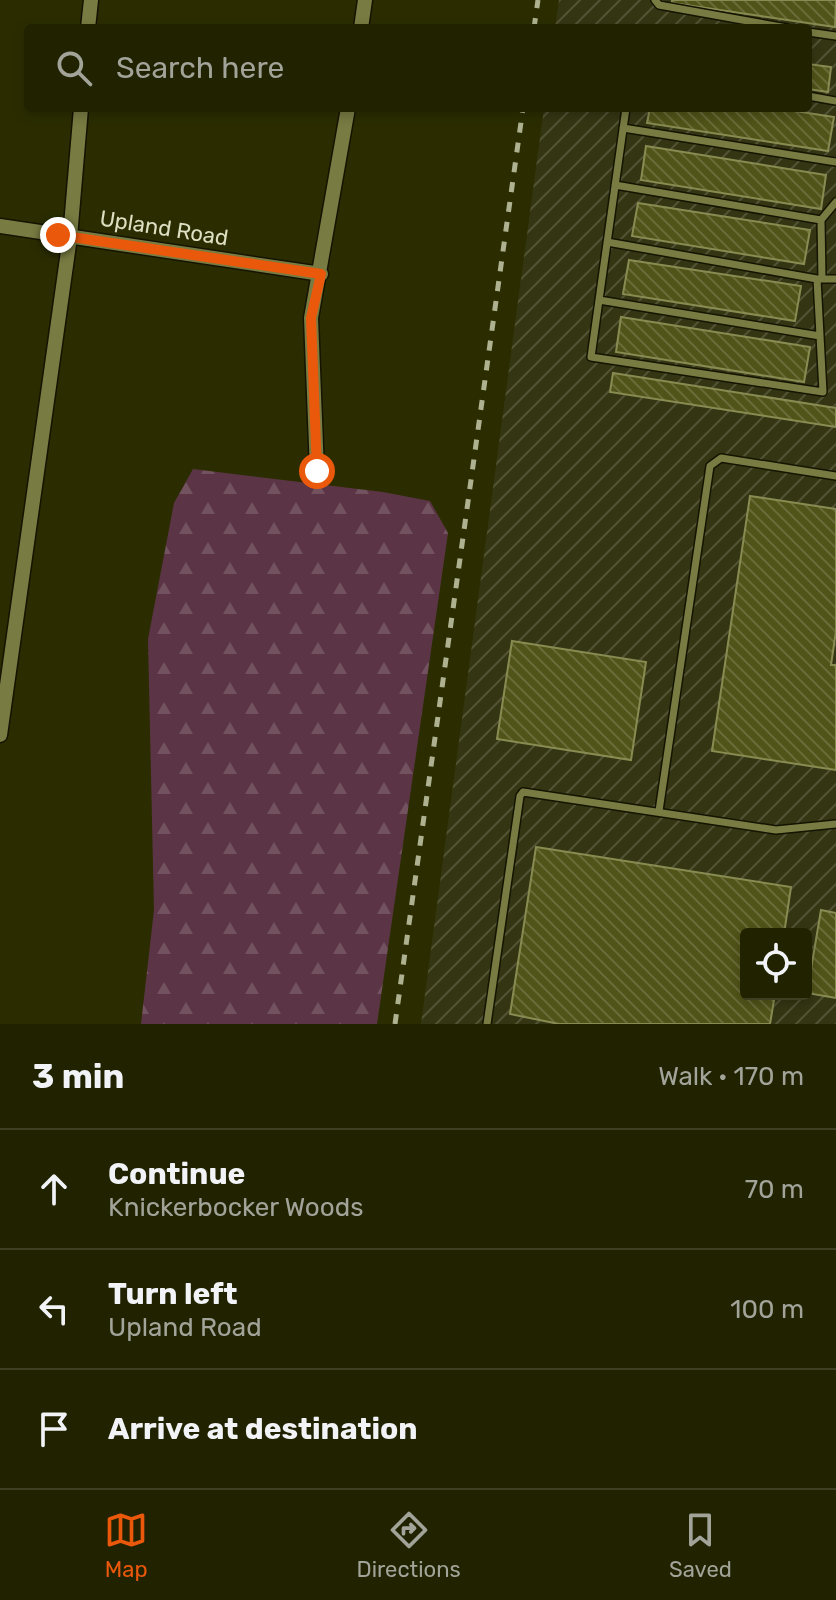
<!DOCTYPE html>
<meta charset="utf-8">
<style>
body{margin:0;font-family:Rubik,sans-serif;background:#282a0a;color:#f1f3f6}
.controls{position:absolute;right:24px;bottom:24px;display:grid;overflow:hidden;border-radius:8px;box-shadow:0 4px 12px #0003}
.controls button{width:72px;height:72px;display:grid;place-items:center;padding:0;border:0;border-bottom:2px solid #3d3f22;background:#202200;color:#f1f3f6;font:40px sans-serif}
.stop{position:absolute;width:24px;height:24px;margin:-18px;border:6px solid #ea580c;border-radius:50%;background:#fff}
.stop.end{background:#ea580c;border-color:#fff;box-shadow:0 2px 8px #0008}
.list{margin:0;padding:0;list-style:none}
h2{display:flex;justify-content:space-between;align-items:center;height:104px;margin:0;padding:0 32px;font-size:34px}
h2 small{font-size:26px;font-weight:400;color:#a2a499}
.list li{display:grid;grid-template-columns:52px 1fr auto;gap:24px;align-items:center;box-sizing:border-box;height:120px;padding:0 32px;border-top:2px solid #3d3f22}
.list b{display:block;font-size:30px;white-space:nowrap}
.list p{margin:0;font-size:26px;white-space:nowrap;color:#a2a499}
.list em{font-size:26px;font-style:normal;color:#a2a499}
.icon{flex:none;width:44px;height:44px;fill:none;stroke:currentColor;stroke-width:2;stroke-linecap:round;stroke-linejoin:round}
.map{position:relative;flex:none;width:836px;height:1024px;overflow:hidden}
.search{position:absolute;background:#202200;box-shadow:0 4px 12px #0003;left:24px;right:24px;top:24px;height:88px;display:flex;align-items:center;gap:20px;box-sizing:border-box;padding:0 28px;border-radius:8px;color:#a2a499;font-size:30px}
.sheet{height:464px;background:#202200}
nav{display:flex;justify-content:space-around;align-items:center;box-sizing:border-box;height:112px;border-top:2px solid #3d3f22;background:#202200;font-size:22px;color:#a2a499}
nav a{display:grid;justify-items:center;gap:4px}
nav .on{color:#ea580c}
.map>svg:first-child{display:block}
</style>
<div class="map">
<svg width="836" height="1024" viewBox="0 0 836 1024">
<defs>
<pattern id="industrial-furrows" width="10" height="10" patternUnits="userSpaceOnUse" patternTransform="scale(2)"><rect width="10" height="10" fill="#343613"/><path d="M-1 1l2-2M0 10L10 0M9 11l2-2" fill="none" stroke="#515334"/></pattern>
<pattern id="forest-firs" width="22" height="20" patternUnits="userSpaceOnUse" patternTransform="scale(2)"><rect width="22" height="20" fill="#5b3546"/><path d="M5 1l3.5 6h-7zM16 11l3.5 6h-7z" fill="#72525f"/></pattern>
<pattern id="building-back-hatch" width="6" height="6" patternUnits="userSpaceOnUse" patternTransform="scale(2)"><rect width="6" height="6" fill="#515418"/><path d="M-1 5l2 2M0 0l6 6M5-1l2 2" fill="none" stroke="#696c38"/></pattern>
</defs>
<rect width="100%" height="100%" fill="#2b2d00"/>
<path fill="url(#industrial-furrows)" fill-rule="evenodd" d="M559 0H836V1024H421L544 108H808V28H555ZM746 934H806V994H746Z"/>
<path fill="url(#forest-firs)" d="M193 469 383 492 430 501 448 533 377 1024H141L154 910 148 639 174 503Z"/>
<path fill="url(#building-back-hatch)" stroke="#888c52" stroke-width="2" d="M672 0H836L835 27 672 3Z
M808 64 831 67 828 92 808 89Z
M650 108H776L834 117 828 151 647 123Z
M646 146 826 175 821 209 641 180Z
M638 203 810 230 804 264 632 236Z
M629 260 801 286 795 321 623 294Z
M621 317 810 347 804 382 616 352Z
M613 373 836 408V427L610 392Z
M750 496 836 509V631L831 665H836V770L712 751Z
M512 641 646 662 631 760 497 739Z
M536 847 791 887 784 934H746V994H775L770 1024H559L510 1014Z
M821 910 836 913V998L807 993Z"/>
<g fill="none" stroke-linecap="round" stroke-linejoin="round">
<g stroke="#141400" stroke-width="10">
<path id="service" d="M655 0 659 5 787 28
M808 32 836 36
M808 96 836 101
M626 108 591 357 823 392 817 279H822L821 220 836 202
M623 128 836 162
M615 185 821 220
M607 242 817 279
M822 279H836
M599 300 820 336
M659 811 710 466 721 458 836 476
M487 1024 520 796 523 792 776 830 836 824"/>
</g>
<g stroke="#141400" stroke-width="17">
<path id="minor" d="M88 28 91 0
M361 28 365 0
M0 226 321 274
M317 471 311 318 348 108
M0 735 70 237 81 108"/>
</g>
<use href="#service" stroke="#787c42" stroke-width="7"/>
<use href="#minor" stroke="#787c42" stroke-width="14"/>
<path stroke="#afb290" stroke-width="5" stroke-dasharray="10 10" stroke-linecap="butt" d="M534 28 538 0
M395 1024 523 108"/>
</g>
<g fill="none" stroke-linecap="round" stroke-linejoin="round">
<path stroke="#ea580c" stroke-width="10" d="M58 235 321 274 311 318 317 471"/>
</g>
<g text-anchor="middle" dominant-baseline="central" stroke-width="6" stroke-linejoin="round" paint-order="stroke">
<g font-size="22" fill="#dcdfc1" stroke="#2b2d00">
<text transform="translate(164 228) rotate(9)">Upland Road</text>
</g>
</g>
</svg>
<div class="controls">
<button><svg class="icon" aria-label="locate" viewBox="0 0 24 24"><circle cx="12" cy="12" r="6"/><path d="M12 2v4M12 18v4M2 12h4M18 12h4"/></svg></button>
</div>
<div class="stop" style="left:317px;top:471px"></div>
<div class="stop end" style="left:58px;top:235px"></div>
<div class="search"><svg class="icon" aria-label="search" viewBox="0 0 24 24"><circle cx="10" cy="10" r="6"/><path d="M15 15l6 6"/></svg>Search here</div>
</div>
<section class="sheet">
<h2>3 min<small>Walk · 170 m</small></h2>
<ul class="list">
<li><svg class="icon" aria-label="ahead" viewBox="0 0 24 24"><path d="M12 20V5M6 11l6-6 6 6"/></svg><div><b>Continue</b><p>Knickerbocker Woods</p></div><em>70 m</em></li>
<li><svg class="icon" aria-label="left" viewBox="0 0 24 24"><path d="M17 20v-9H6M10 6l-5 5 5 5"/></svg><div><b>Turn left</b><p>Upland Road</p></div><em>100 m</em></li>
<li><svg class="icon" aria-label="arrive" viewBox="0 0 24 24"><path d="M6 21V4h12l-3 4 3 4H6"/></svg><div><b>Arrive at destination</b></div></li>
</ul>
</section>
<nav>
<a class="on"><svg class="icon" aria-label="map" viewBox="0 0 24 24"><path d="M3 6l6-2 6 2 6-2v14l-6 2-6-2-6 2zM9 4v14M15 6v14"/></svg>Map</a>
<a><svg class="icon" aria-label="directions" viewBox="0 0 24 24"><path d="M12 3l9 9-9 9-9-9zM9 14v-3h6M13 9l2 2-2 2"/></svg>Directions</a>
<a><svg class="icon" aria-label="saved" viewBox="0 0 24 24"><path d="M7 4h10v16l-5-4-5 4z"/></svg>Saved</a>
</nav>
